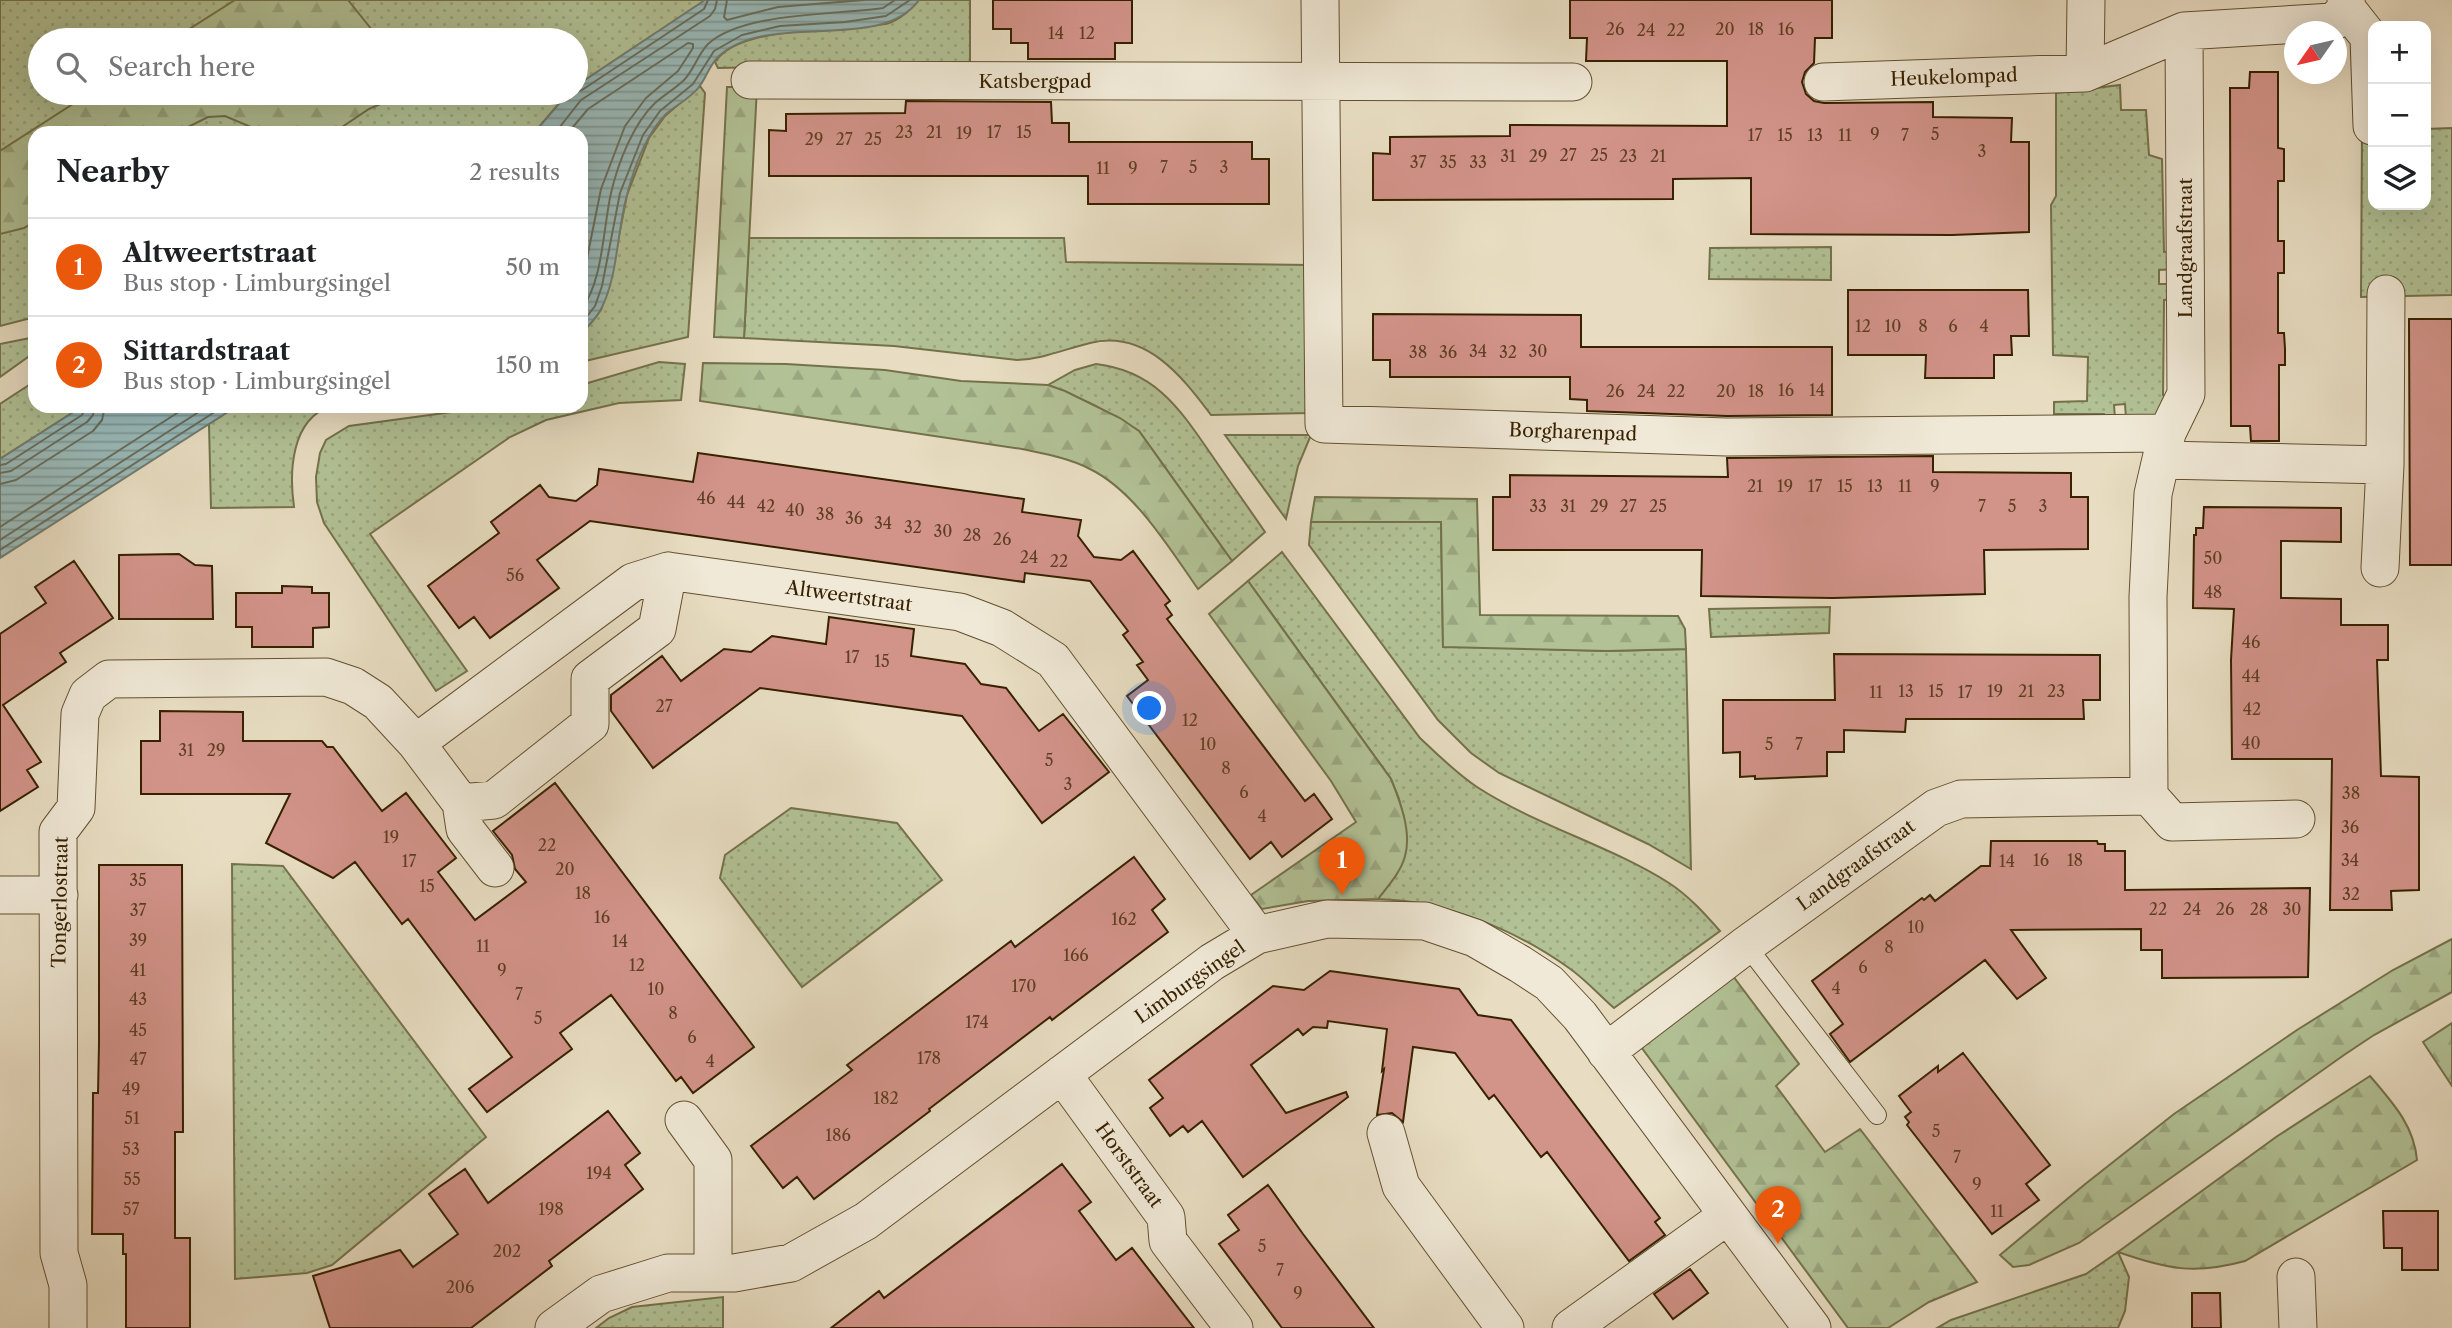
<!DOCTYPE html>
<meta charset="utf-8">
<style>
body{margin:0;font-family:"Libre Caslon Text",serif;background:#f6f6f6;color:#202124}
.controls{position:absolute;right:21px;top:21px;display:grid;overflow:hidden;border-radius:14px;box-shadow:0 7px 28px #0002}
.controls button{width:63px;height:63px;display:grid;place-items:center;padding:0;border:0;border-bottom:2px solid #e0e0e0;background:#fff;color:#202124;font:35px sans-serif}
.compass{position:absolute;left:2284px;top:21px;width:63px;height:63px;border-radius:50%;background:#fff;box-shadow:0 7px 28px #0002;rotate:236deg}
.you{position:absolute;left:1150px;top:709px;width:24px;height:24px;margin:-18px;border:5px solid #fff;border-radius:50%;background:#1a73e8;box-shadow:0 0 0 10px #1a73e833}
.badge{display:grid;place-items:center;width:46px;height:46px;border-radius:50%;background:#ea580c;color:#fff;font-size:23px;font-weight:700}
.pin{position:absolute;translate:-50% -58px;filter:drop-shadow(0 2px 4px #0008)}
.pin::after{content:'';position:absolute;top:37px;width:24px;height:21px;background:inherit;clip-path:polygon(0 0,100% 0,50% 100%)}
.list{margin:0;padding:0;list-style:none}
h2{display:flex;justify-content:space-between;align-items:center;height:91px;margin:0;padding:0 28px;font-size:30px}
h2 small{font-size:23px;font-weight:400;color:#757577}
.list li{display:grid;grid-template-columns:46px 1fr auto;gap:21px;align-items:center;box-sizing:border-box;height:98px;padding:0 28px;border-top:2px solid #e0e0e0}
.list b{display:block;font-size:26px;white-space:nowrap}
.list p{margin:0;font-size:23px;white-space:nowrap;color:#757577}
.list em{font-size:23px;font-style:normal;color:#757577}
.icon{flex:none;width:38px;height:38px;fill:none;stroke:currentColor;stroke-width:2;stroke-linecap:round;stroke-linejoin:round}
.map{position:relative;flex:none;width:2452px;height:1328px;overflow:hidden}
.search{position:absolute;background:#fff;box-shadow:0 7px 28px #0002;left:28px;top:28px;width:560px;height:77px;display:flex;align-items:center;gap:18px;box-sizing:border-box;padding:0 24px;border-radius:38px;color:#757577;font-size:26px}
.panel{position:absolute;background:#fff;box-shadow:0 7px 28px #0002;left:28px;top:126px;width:560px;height:287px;border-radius:21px}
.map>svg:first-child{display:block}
</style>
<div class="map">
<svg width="2452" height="1328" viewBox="0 0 2452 1328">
<defs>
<pattern id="grass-dots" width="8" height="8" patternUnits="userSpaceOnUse" patternTransform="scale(1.75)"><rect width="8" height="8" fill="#b2c296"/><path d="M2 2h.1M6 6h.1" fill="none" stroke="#9aa680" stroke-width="1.8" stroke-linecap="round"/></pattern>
<pattern id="forest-firs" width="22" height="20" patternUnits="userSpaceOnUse" patternTransform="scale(1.75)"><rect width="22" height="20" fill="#b2c296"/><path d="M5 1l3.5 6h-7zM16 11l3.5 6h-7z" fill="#9aa680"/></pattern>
<pattern id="water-rules" width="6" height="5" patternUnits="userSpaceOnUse" patternTransform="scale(1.75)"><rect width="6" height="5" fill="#99baba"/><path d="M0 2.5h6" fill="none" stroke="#7e9795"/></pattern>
</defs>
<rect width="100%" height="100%" fill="#e8ddc2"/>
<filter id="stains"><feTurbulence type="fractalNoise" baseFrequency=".00286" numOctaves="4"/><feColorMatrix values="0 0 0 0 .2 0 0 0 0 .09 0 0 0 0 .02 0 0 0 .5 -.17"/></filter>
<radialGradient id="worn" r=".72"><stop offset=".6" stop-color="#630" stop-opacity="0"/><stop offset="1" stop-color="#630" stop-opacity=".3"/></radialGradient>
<path fill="url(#grass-dots)" stroke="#74724b" stroke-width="2" d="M0 0H731L656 33 576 86V40H40V93H568L534 133H35V317L0 326Z
M919 0H970V62L718 68 715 62C738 27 828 31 868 26 874 25 883 25 889 23 900 19 912 9 919 0Z
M2120 85 2121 110H2146L2149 155 2162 159 2164 252 2175 251 2176 269 2159 270V284H2176V299L2164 300 2163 395 2174 404 2163 418H2126L2125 404 2114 405 2115 418H2106L2104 414H2054V402L2087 401 2088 357 2053 355 2051 205 2056 196V93Z
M700 86 705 93 688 337 581 362V334L601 310 609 287 627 195 649 138 665 116Z
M2452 128V295L2361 297 2362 130H2373V205H2426V129Z
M749 238H1064L1066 262 1310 265 1311 413 1211 415C1182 376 1145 329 1090 343 1065 349 1043 359 1017 360L894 346 744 338Z
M1831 247V280L1709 279 1710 248Z
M35 337V352L0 377V344Z
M659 362 685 364 681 400 619 403 546 420 510 437 370 534 467 671 436 691 324 523 317 502 316 477 320 453 326 440 349 426 496 406H581V385Z
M1096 364C1157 371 1181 411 1213 457 1230 482 1248 507 1265 532L1232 561 1139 431C1111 413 1080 397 1048 385L1075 370Z
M35 381V406H83L0 459V404Z
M237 406H331C291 419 289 472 294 507L211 508 209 424Z
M1225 435H1311L1298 466 1286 519Z
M1311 522H1441L1443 646 1607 651 1686 649 1691 869 1648 844 1499 773 1471 753 1438 720 1309 545Z
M1282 552 1420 738C1438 755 1456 773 1477 787 1537 826 1609 845 1669 883 1689 896 1705 914 1720 931L1614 1008C1599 995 1585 979 1569 968 1514 929 1446 901 1378 899L1396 875 1406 830 1399 799 1391 779 1248 581Z
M1830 607 1829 633 1711 637 1709 609Z
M791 808 897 823 942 880 802 987 720 878 725 855Z
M232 864 283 866 486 1137 332 1265 307 1273 235 1279Z
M2118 1252 2129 1277 2125 1311 2118 1328H1937L1951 1320 2086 1274Z
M723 1297V1328H596L609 1318 632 1307Z"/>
<path fill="url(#forest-firs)" stroke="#74724b" stroke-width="2" d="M235 0H348L380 40H172Z
M727 87H757L744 338 714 337Z
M90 93H406L369 109 333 133H254L251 127 225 116 208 117 176 133H35V222L24 228 0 234V151Z
M703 363 786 364 885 370 961 381 1048 385 1065 391 1120 418 1139 431 1232 561 1198 589C1170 549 1135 491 1090 469 1069 458 1045 454 1022 449L700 401Z
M1315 497 1477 499 1480 615 1678 616 1685 629 1686 649 1607 651 1443 647 1441 522H1311Z
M1248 581 1391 779C1400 801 1412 832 1405 856 1401 872 1388 886 1378 899L1308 901 1262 909 1251 895 1356 822 1331 781 1209 614Z
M2452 939V992L2374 1035 2344 1055 2079 1243 2029 1265 2013 1267 2000 1255 2084 1185 2174 1114 2297 1030 2393 970Z
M1730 972 1799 1064 1776 1086 1825 1152 1860 1129 1977 1282 1929 1302 1888 1328H1848L1636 1040Z
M2452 1023V1086L2423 1042Z
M2370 1076C2392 1102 2414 1125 2417 1160L2245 1261C2194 1275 2167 1269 2118 1252L2276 1137Z"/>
<path fill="url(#water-rules)" stroke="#727d70" stroke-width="2" d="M705 0H919C880 54 769 10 719 56 710 64 706 78 699 87 691 98 676 105 666 114 646 134 634 168 627 195 617 230 618 277 601 309 597 318 588 326 581 334V133H534L568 93H576V86Z
M83 406H237L0 558V459Z"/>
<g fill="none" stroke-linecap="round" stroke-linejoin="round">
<path stroke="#686e5d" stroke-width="2" d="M727 0 724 17 727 20 778 7 864 0
M576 91 582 90 704 9 708 0
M555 133 581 100 710 16 715 9 717 0
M568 133 588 109 688 43 693 44V48L678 71 646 98 625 126 601 189 581 288
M581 310C603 282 603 228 611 193 618 163 633 124 655 103 664 95 676 88 684 80 694 70 698 54 708 44 743 12 835 15 883 8L895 0
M581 324 595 306 602 286 620 193 643 135 660 111 693 84 714 51 742 35 780 26 845 22 886 16 910 0
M0 465 6 464 82 415 86 406
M0 473 11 471 87 422 93 415 94 406
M0 484 16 480 93 431 102 420 105 406
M0 527 188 406
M0 540 208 406
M0 550 224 406"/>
</g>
<path fill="#d29389" stroke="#372100" stroke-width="2" d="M993 0H1132V43H1115V59H1028V43H1011V29H993Z
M1570 0H1832V38H1815L1814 63 1805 72 1802 82 1806 94 1814 101 1824 103 1933 102V117L2012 118 2011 142H2029V232L1952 235 1751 234V178L1673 179V199L1373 200V153L1390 154V137L1510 136V125L1727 126V61H1586L1587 38H1570Z
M2250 72H2278V148L2284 149V181H2278V241H2284V273H2278V333H2284L2285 349V365H2279V441H2251L2250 426H2231L2230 88H2249Z
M906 101 1051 102 1052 123H1069V142H1252V159H1269V204H1088V176H769V130L786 131V114L905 113Z
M1848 290H2028L2029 336H2011L2012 355H1994V378H1925L1926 355H1848Z
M1373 314 1581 315V347H1832V415L1727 416 1587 411V400L1570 399V377H1390V360H1373Z
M2409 319H2452V565H2410Z
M698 453 1024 499 1022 512 1081 520 1078 536 1094 557 1121 560 1133 551 1170 601 1165 605 1172 615 1167 619 1305 801 1314 794 1332 819 1282 857 1271 842 1250 859 1127 696 1148 680 1137 665 1143 662 1123 635 1128 631 1090 581 1025 573 1024 582 590 521 537 560 559 588 490 638 474 617 459 628 428 586 499 533 491 522 540 485 549 497 576 501 597 485 599 469 693 482Z
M1933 456V472L2071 473V497H2088V549L1984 550 1985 594 1833 598 1701 596 1702 550H1493V497H1510V475L1728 477 1727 458Z
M2204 507 2341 508V542L2281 541V598L2341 599V625H2388V660H2377L2381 776 2419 777V890L2391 891 2392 910H2330L2332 759H2232L2231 660 2234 609 2193 608 2194 535H2196V528H2203Z
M179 554 195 565 212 566 213 619H119V555Z
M74 561 113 618 60 653 66 662 3 705 41 762 27 770 38 787 0 811V634L46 603 35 587Z
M282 586 312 587V593H329V627L313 628V647H252V627H236V593H282Z
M829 617 914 629 911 656 965 664 981 684 1006 688 1039 731 1063 714 1109 772 1042 823 962 716 760 688 653 768 611 711V695L662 656 681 681 724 649 751 652 772 636 826 644Z
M1834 654 2100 655V700H2083L2084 719H1906L1905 732 1844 730V752H1827V776L1755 779V776L1740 777V752L1723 753V700H1835Z
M160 711 243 712V741H322L327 747H333L382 811 406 793 456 858 438 872 475 920 526 882 515 869 512 855 493 831 555 783 754 1047 693 1093 681 1077 676 1081 611 995 560 1033 572 1049 487 1112 469 1089 512 1057 408 919 402 924 355 862 333 878 266 843 290 794H141V741H160Z
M1991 841H2097L2098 844H2105V851H2125V890L2310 888 2308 977 2162 978V950H2141V929L2011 930 2046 978 2017 999 1985 960 1850 1062 1830 1034 1843 1024 1812 981 1922 898 1924 900 1930 895 1935 901 1981 866H1990Z
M1134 857 1165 899 1152 910 1168 932 1052 1020 1050 1017 929 1109 930 1111 814 1199 797 1177 783 1188 751 1146 852 1070 847 1065 1011 941 1015 947Z
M99 865H182L183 1132H175V1238H190V1328H126V1254H123V1234H92L93 1093H98L99 1044Z
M1330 971 1459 989 1478 1015 1511 1020 1660 1218 1655 1222 1665 1235 1629 1261 1547 1152 1541 1157 1494 1095 1489 1099 1455 1053 1413 1047 1403 1122 1392 1113 1377 1115 1384 1069 1382 1071 1387 1029 1328 1021 1327 1028 1313 1027 1303 1035 1298 1029 1251 1065 1286 1113 1346 1092 1348 1097 1243 1177 1202 1121 1188 1132 1183 1126 1170 1136 1150 1108 1163 1098 1149 1080 1273 986 1304 990Z
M1963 1053 2050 1165 2026 1184 2039 1200 1992 1234 1907 1125 1909 1122 1905 1117 1911 1112 1899 1096 1938 1066V1072Z
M608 1111 640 1153 625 1165 643 1189 549 1261 552 1266 471 1328H330L313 1276 400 1250 413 1267 458 1234 429 1194 465 1169 488 1203Z
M1062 1164 1091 1202 1079 1211 1116 1260 1132 1248 1194 1328H831L879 1291 884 1298Z
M1268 1185 1303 1234 1374 1328H1282L1219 1244 1239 1230 1228 1215Z
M2383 1211H2438V1270H2402V1248H2384Z
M1690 1269 1708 1293 1673 1319 1654 1294Z
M2192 1293H2220L2221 1328H2192Z"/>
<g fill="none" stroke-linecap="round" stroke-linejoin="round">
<g stroke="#635030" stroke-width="20">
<path id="lane" d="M1746 945 1877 1115"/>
</g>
<g stroke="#635030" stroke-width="39">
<path id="street" d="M1320 0 1324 424 1727 437 2167 433
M2347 9 2369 37 2372 126
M2184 31 2186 394 2167 433 2153 494 2148 597 2149 796 2172 822 2296 819
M2085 73 2086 0
M750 80 1573 82
M1823 82 2085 73 2184 31 2333 22 2347 9 2346 0
M2162 460 2385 465
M2380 568 2385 465 2386 294
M416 743 633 582 668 571 960 612 1002 628 1053 660 1257 935
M461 803 494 800 590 724V679L657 629 668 571
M0 895H59
M1606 1052 1746 945 1936 808 1961 799 2149 796
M1062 1074 1166 1217 1168 1241 1234 1328
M684 1120 713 1160V1273
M1386 1133 1401 1186 1505 1328
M2296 1277 2298 1328
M68 1328V1285L59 1253 58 832 76 808 80 714 88 695 109 679 326 677 353 686 378 702 416 743 461 803 465 829 495 868
M554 1328 601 1294 668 1273H734L791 1263 866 1221 1212 962 1257 935 1327 919 1425 921 1475 938 1520 964 1549 983 1580 1016 1812 1328
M1571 1328 1727 1216"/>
</g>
<use href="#lane" stroke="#f0e9d7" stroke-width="18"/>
<use href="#street" stroke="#f0e9d7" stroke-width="37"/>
</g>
<g text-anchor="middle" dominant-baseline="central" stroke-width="5" stroke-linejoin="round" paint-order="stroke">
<g font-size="16" fill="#5e3e22">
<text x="1615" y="29">26</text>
<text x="1725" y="29">20</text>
<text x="1756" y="29">18</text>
<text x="1786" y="29">16</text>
<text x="1646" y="30">24</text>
<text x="1676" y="30">22</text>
<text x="1056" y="33">14</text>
<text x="1087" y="33">12</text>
<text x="904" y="132">23</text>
<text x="934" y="132">21</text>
<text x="994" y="132">17</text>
<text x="1024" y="132">15</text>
<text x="964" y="133">19</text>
<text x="1875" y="134">9</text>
<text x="1935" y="134">5</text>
<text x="1755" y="135">17</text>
<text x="1785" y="135">15</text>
<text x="1815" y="135">13</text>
<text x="1845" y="135">11</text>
<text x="1905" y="135">7</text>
<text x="814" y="139">29</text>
<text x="844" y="139">27</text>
<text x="873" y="139">25</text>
<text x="1982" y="151">3</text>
<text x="1568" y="155">27</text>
<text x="1599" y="155">25</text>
<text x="1508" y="156">31</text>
<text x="1538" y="156">29</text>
<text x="1628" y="156">23</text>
<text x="1658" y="156">21</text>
<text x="1418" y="162">37</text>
<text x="1448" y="162">35</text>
<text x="1478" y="162">33</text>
<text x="1164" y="167">7</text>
<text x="1193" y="167">5</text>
<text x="1224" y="167">3</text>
<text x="1103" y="168">11</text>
<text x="1133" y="168">9</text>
<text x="1863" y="326">12</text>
<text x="1893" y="326">10</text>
<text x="1923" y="326">8</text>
<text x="1953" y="326">6</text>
<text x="1984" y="326">4</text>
<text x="1478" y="351">34</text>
<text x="1538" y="351">30</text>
<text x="1418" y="352">38</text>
<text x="1448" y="352">36</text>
<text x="1508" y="352">32</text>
<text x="1786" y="390">16</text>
<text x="1817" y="390">14</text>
<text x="1615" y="391">26</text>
<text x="1646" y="391">24</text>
<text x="1676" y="391">22</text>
<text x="1726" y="391">20</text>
<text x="1756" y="391">18</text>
<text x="1755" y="486">21</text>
<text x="1785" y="486">19</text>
<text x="1815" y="486">17</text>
<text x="1845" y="486">15</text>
<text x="1875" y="486">13</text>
<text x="1905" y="486">11</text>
<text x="1935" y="486">9</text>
<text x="706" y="498">46</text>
<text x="736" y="502">44</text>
<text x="766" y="506">42</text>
<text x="1538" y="506">33</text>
<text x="1568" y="506">31</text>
<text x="1599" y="506">29</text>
<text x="1628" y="506">27</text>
<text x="1658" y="506">25</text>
<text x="1982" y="506">7</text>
<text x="2012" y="506">5</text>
<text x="2043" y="506">3</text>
<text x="795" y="510">40</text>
<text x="825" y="514">38</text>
<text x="854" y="518">36</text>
<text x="883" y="523">34</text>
<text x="913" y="527">32</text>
<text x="943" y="531">30</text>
<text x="972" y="535">28</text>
<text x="1002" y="539">26</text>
<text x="1029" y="557">24</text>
<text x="2213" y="558">50</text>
<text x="1059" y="561">22</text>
<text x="515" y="575">56</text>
<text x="2213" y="592">48</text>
<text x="2251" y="642">46</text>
<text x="852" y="657">17</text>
<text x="882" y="661">15</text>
<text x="2251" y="676">44</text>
<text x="1906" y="691">13</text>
<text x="1936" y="691">15</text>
<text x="1995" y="691">19</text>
<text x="2026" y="691">21</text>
<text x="2056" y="691">23</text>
<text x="1876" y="692">11</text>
<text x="1965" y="692">17</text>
<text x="664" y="706">27</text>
<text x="2252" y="709">42</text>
<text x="1190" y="720">12</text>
<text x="2251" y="743">40</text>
<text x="1208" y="744">10</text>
<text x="1769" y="744">5</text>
<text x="1799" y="744">7</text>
<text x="186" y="750">31</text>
<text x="216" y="750">29</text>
<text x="1049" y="760">5</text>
<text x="1226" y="768">8</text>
<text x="1068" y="784">3</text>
<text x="1244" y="792">6</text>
<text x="2351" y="793">38</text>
<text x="1262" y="816">4</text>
<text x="2350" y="827">36</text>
<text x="391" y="837">19</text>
<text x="547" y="845">22</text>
<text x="2041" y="860">16</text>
<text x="2075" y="860">18</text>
<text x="2350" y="860">34</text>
<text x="409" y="861">17</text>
<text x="2007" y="861">14</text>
<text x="565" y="869">20</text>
<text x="138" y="880">35</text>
<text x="427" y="886">15</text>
<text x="583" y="893">18</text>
<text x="2351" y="894">32</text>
<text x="2158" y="909">22</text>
<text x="2192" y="909">24</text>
<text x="2225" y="909">26</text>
<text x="2259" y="909">28</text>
<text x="2292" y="909">30</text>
<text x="138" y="910">37</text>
<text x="602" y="917">16</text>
<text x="1124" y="919">162</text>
<text x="1916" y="927">10</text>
<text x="138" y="940">39</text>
<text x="620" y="941">14</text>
<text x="483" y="946">11</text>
<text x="1889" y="947">8</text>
<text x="1076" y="955">166</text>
<text x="637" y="965">12</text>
<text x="1863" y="967">6</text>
<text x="138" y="970">41</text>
<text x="502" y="970">9</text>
<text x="1024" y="986">170</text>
<text x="1836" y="988">4</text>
<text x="656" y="989">10</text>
<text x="519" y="994">7</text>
<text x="138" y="999">43</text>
<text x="673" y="1013">8</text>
<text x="538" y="1018">5</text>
<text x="977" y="1022">174</text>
<text x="138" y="1030">45</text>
<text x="692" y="1037">6</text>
<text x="929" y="1058">178</text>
<text x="138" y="1059">47</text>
<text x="710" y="1061">4</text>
<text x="131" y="1089">49</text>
<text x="886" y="1098">182</text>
<text x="132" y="1118">51</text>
<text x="1936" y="1131">5</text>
<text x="838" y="1135">186</text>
<text x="131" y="1149">53</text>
<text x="1957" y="1157">7</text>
<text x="599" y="1173">194</text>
<text x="132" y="1179">55</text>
<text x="1977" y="1184">9</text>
<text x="131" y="1209">57</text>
<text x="551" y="1209">198</text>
<text x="1997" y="1211">11</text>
<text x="1262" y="1246">5</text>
<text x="507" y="1251">202</text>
<text x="1280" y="1270">7</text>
<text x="460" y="1287">206</text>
<text x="1298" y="1293">9</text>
</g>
<g font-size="19" fill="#372100" stroke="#f0e9d7">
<text transform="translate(1954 77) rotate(-2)">Heukelompad</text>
<text x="1035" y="81">Katsbergpad</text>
<text transform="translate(2185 248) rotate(-90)">Landgraafstraat</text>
<text transform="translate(1573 432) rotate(2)">Borgharenpad</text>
<text transform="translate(849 596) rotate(8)">Altweertstraat</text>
<text transform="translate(1856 865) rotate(-36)">Landgraafstraat</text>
<text transform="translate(60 902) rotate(-89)">Tongerlostraat</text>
<text transform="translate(1190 982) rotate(-35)">Limburgsingel</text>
<text transform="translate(1129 1165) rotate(54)">Horststraat</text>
</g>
</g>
<rect width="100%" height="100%" filter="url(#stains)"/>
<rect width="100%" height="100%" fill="url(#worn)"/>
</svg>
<div class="controls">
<button>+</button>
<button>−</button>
<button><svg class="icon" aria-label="layers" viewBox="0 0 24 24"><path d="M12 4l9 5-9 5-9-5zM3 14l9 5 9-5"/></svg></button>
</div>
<svg class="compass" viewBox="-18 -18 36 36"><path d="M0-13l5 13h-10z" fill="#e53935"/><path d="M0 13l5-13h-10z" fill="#757577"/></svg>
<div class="you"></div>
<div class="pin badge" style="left:1342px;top:895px">1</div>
<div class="pin badge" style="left:1778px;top:1244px">2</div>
<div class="search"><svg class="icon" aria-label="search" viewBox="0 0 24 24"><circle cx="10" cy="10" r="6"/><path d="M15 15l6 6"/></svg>Search here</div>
<section class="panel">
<h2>Nearby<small>2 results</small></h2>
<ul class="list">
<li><span class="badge">1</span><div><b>Altweertstraat</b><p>Bus stop · Limburgsingel</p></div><em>50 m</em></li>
<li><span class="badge">2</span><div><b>Sittardstraat</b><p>Bus stop · Limburgsingel</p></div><em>150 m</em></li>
</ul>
</section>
</div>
